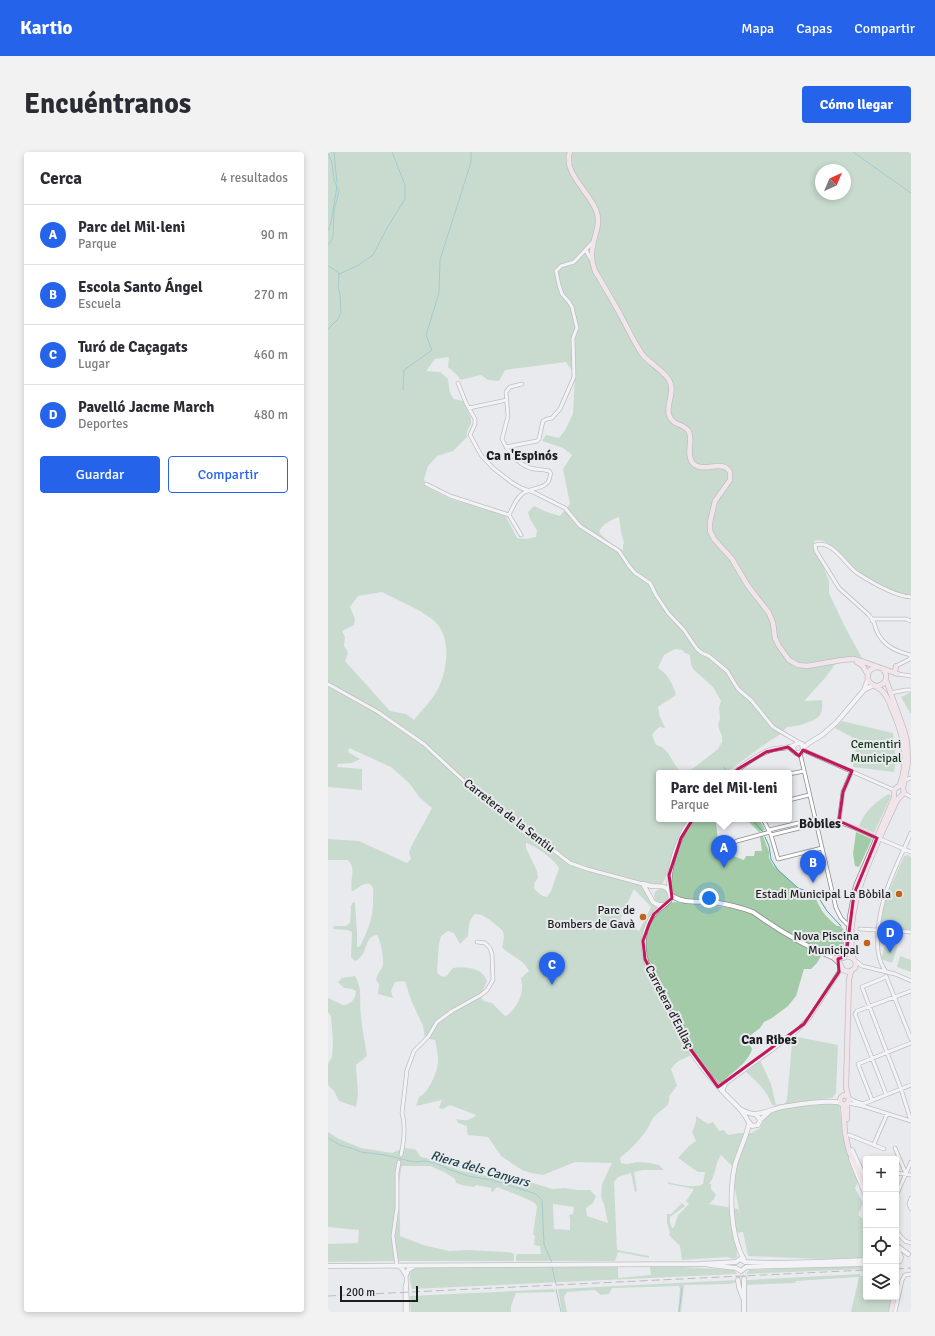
<!DOCTYPE html>
<html lang="es">
<meta charset="utf-8">
<style>
body{margin:0;font-family:Signika,sans-serif;background:#f2f2f3;color:#2b2b33}
.controls{position:absolute;right:12px;bottom:12px;display:grid;overflow:hidden;border-radius:4px;box-shadow:0 2px 6px #0003}
.controls button{width:36px;height:36px;display:grid;place-items:center;padding:0;border:0;border-bottom:1px solid #e1e1e2;background:#fff;color:#2b2b33;font:20px sans-serif}
.compass{position:absolute;left:487px;top:12px;width:36px;height:36px;border-radius:50%;background:#fff;box-shadow:0 2px 6px #0003;rotate:44deg}
.scale{position:absolute;left:12px;bottom:10px;width:78px;box-sizing:border-box;padding-left:4px;border:2px solid #1c1d1e;border-top:0;font-size:11px;line-height:14px;white-space:nowrap;color:#1c1d1e;-webkit-text-stroke:3px #e9eaee;paint-order:stroke}
.you{position:absolute;left:381px;top:746px;width:14px;height:14px;margin:-10px;border:3px solid #fff;border-radius:50%;background:#1a73e8;box-shadow:0 0 0 6px #1a73e833}
.badge{display:grid;place-items:center;width:26px;height:26px;border-radius:50%;background:#2563eb;color:#fff;font-size:13px;font-weight:700}
.pin{position:absolute;translate:-50% -33px;filter:drop-shadow(0 1px 2px #0008)}
.pin::after{content:'';position:absolute;top:21px;width:14px;height:12px;background:inherit;clip-path:polygon(0 0,100% 0,50% 100%)}
.popup{position:absolute;left:328px;top:618px;width:136px;height:52px;box-sizing:border-box;display:grid;place-content:center;border-radius:4px;background:#fff;filter:drop-shadow(0 1px 3px #0005);font-size:13px;white-space:nowrap;color:#7c7c81}
.popup b{font-size:15px;color:#2b2b33}
.popup::after{content:'';position:absolute;left:50%;top:100%;margin-left:-8px;border:8px solid transparent;border-top-color:#fff}
.list{margin:0;padding:0;list-style:none}
h2{display:flex;justify-content:space-between;align-items:center;height:52px;margin:0;padding:0 16px;font-size:17px}
h2 small{font-size:13px;font-weight:400;color:#7c7c81}
.list li{display:grid;grid-template-columns:26px 1fr auto;gap:12px;align-items:center;box-sizing:border-box;height:60px;padding:0 16px;border-top:1px solid #e1e1e2}
.list b{display:block;font-size:15px;white-space:nowrap}
.list p{margin:0;font-size:13px;white-space:nowrap;color:#7c7c81}
.list em{font-size:13px;font-style:normal;color:#7c7c81}
.actions{display:flex;gap:8px;padding:12px 16px}
.actions a{flex:1;padding:9px 0;border:1px solid #2563eb;border-radius:4px;text-align:center;font-size:14px;color:#2563eb}
.actions .main{background:#2563eb;color:#fff}
.icon{flex:none;width:22px;height:22px;fill:none;stroke:currentColor;stroke-width:2;stroke-linecap:round;stroke-linejoin:round}
.map{position:relative;flex:none;width:583px;height:1160px;overflow:hidden;border-radius:4px}
header{display:flex;align-items:center;gap:24px;box-sizing:border-box;height:56px;padding:0 20px;background:#2563eb;color:#fff}
header strong{font-size:19px}
nav{display:flex;gap:22px;margin-inline-start:auto;font-size:14px}
.intro{display:flex;align-items:center;justify-content:space-between;box-sizing:border-box;height:96px;padding:0 24px}
h1{margin:0;font-size:28px}
.button{padding:10px 18px;border-radius:4px;background:#2563eb;color:#fff;font-size:14px;font-weight:700}
main{display:flex;gap:24px;padding:0 24px}
aside{flex:1;background:#fff;border-radius:4px;box-shadow:0 2px 6px #0003}
.map>svg:first-child{display:block}
</style>
<header>
<strong>Kartio</strong>
<nav><a>Mapa</a><a>Capas</a><a>Compartir</a></nav>
</header>
<div class="intro"><h1>Encuéntranos</h1><a class="button">Cómo llegar</a></div>
<main>
<aside>
<h2>Cerca<small>4 resultados</small></h2>
<ul class="list">
<li><span class="badge">A</span><div><b>Parc del Mil·leni</b><p>Parque</p></div><em>90 m</em></li>
<li><span class="badge">B</span><div><b>Escola Santo Ángel</b><p>Escuela</p></div><em>270 m</em></li>
<li><span class="badge">C</span><div><b>Turó de Caçagats</b><p>Lugar</p></div><em>460 m</em></li>
<li><span class="badge">D</span><div><b>Pavelló Jacme March</b><p>Deportes</p></div><em>480 m</em></li>
</ul>
<div class="actions"><a class="main">Guardar</a><a>Compartir</a></div>
</aside>
<div class="map">
<svg width="583" height="1160" viewBox="0 0 583 1160">
<rect width="100%" height="100%" fill="#e9eaee"/>
<path fill="#a3cba8" fill-rule="evenodd" d="M0 0H583V443C579 442 575 442 571 441 559 438 539 426 529 420 519 413 501 383 486 389L485 396 494 412 501 429V441L516 473 534 506 522 505 508 511 497 526 477 548V549L494 548C494 553 495 559 492 563 487 570 467 575 459 575L451 583 433 595 398 621H359L390 597 394 590V584L390 574 392 566 391 555 393 549 385 535 366 518 363 513 362 503 357 501 354 498 347 497 336 503 330 516C340 522 345 532 348 543L330 555 332 565 337 576 331 575 326 580 324 583 328 593C330 594 333 594 335 596 344 602 346 618 356 621H331V667H360C344 688 346 711 334 733L314 730 319 742 332 756 341 751 347 750 406 756 424 762 473 793 493 804 489 811 483 817H476L468 844 460 854 444 866 436 870 432 876 419 886 424 897C420 912 403 920 393 932L383 922 367 901 349 910 343 917 349 934 341 944C343 956 332 957 326 965 323 969 321 975 318 979 311 989 302 998 292 1006L293 1011 299 1012 309 1010 322 1011 331 1013 336 1018H315L306 1020 309 1039 307 1040 303 1021 290 1025 286 1030 289 1098 321 1104V1106L290 1100 287 1109H188V1104L189 1102H213L212 1094 206 1093 207 1084 205 1082 209 1055 207 1051C195 1045 182 1040 169 1035L165 1040 163 1039V1036L148 1033 146 1035 134 1033 128 1031 127 1027 116 1020 102 1014H74C68 1035 73 1062 72 1084L95 1093 121 1099 139 1098 179 1100 185 1101 186 1103V1109H69L66 1083 70 1064 71 1021 73 1010H71L67 1022V1063L63 1083 67 1109 0 1110V1092L30 1091 31 1078 0 1075V980L11 987 33 996 64 1001 76 996 85 997 88 998 93 1005 109 1009 130 1018 163 1025H168L171 1021H174L224 1037 237 1036 249 1038H262L268 1044 265 1051 258 1056 259 1064 280 1071 276 1052 273 1045 274 1032 284 1011 247 1010 215 1023 203 1021 194 1018 173 1004 160 985 140 983 139 979V974L130 971 128 967C135 969 143 969 148 963L122 953 115 957 111 956 114 948 88 954 91 945C101 941 111 917 110 907 110 904 108 891 107 888L97 886 95 874 83 848 77 829 67 830 63 839 65 846 50 842 51 832 48 828C49 823 51 820 54 816 57 809 53 790 49 783 35 785 41 803 27 809L23 805 24 780 19 778 5 777 6 774H18L22 771 23 754 25 750 27 751 29 780V795L32 794C40 779 46 763 45 746 45 741 47 734 41 732 35 730 30 737 24 739 21 728 29 717 20 708H0V687L31 689 79 711 83 707 81 700 85 691 104 656 92 646 81 631 63 615 21 596 20 600 32 607 24 611 10 612 9 615 34 617V638L0 635ZM493 18H517V42H493ZM121 205 120 215 130 224 132 228 153 223 160 228 171 229 177 218 238 210 247 223 245 262 237 278 231 286 218 283 214 289 235 296 244 303 235 317 242 352 232 364 219 360 206 354 200 360 202 367 209 378 208 385 198 387 189 386 177 363 122 347 98 335 96 327 100 314 109 304 125 299 139 285V279L143 272V266L135 249 126 247C121 241 121 235 120 227L112 220 98 219 107 207ZM291 365 293 380 296 391 295 393V398C285 394 279 389 271 380 274 372 283 368 291 365ZM54 440C71 449 90 456 105 468 124 483 120 517 110 537 105 547 93 559 86 568L78 562 62 559 17 509 20 502 19 498 16 494 17 485 14 479 26 473 27 467 22 455 30 444ZM198 691H199C211 697 223 704 231 716L223 739 219 745C215 745 208 740 206 736L207 730 210 726 209 719 198 696ZM306 737 323 755 311 779 292 767ZM147 762C155 761 169 773 175 779L176 785 174 795C182 804 195 807 201 819L193 826C193 830 195 833 194 836 194 846 186 860 177 864L164 851 156 849 152 845 159 829C155 816 137 814 125 816 119 823 118 829 109 821L111 792 113 784 120 779 126 781 132 792 140 784C141 775 140 769 147 762ZM225 1052 246 1055 245 1062 241 1063 242 1066V1078L226 1077Z
M583 540V561H582L573 545Z
M514 569 565 581 568 608 566 620 525 615 526 602 530 594 529 588 507 576Z
M561 642 563 644 546 681 531 674C536 660 548 649 561 642Z
M366 667H387C389 675 389 682 390 690 392 700 408 705 416 708L418 704H426L427 699H434L432 685 435 684 441 700V706L445 713 473 739 487 745C494 760 497 764 509 774H512L516 778V801L515 804C495 808 441 769 423 757L413 754 358 747 346 743C334 723 355 685 366 667Z
M418 667H431L437 678 431 680Z
M528 680 544 687 531 715 527 714 525 702Z
M580 703 583 705V778L559 777V775L552 774 557 748 576 704Z
M326 744a7 7 0 1 1 14 0a7 7 0 1 1-14 0Z
M558 790 570 794 564 811 553 807Z
M572 804 583 808V820L569 815Z
M27 824C35 837 31 850 33 864 34 877 37 891 39 904L28 913 30 943 28 955 11 949 6 939 0 933V912L4 905 5 891 3 864 0 860V846L15 853C23 853 28 846 28 839L24 837 16 836 10 830 14 826Z
M470 885 510 893 508 941 504 946 493 947V949L447 955V953H444C438 937 429 930 417 919L432 908 443 932 448 953 456 952 459 948 464 891Z
M505 951 511 953 518 996 530 1030 527 1036 535 1051 530 1063 538 1069V1096L534 1106 492 1107 420 1104 415 1080 406 1081 409 1102V1105L406 1107 399 1105 354 1108 352 1094 341 1083 342 1081 339 1071V1062H343L354 1051 357 1054 342 1065V1070L344 1076 346 1075 350 1063 361 1052 358 1049 366 1037 341 1032 339 1030C349 1032 366 1037 375 1032L377 1020H370L350 1006 361 994 368 989 364 980 368 970V964L380 972 385 970 391 979 396 978 400 983 411 981H423L432 976 438 964 447 959 467 955ZM393 1003 409 1019 405 1027 412 1063 410 1057 381 1052 386 1047 388 1043 383 1037V1032H381C389 1022 386 1013 393 1003Z
M337 1114 406 1118 409 1122 84 1137C82 1129 78 1120 88 1116L290 1115V1126L323 1123 322 1115Z
M497 1115H535L534 1117 418 1122 421 1118Z
M532 1122V1124H538V1145H564L561 1160H523L531 1125 468 1129 467 1131 418 1133 419 1128Z
M409 1128V1130L401 1132 356 1133 353 1160H350L352 1137 351 1134 284 1136 281 1142 273 1143 267 1138 239 1140 236 1145 239 1160H234L230 1137Z
M226 1137 227 1140 188 1141 183 1154V1160H83L82 1144Z"/>
<g fill="none" stroke-linecap="round" stroke-linejoin="round">
<path stroke="#51a3aa" stroke-width="1" d="M6 0 9 31
M525 0 583 41
M0 79 3 71 9 34
M0 93 5 86 6 59 11 39 6 28 4 11 0 0
M0 114 9 119 11 122 10 136 12 142 13 161 10 167 0 177
M11 122 29 114 45 103 59 76 77 47V33L64 0
M75 238 76 218 104 198 98 183 111 141 112 108 143 10V0
M0 528V529
M396 615 400 621
M422 667 428 672 435 680
M437 685 441 694 443 707 446 712 450 718 470 736 489 743 499 759 513 774
M0 986 12 993 26 997 33 1000 57 1003 86 1010 97 1009 107 1011 120 1017 140 1024 164 1028 208 1042 214 1048 216 1092 224 1111
M224 1115 228 1132
M228 1137 233 1160
M351 1160 354 1136"/>
<path stroke="#c0c1c4" stroke-width="4" stroke-dasharray="4 2" stroke-linecap="butt" d="M416 1127 417 1123
M410 1128V1122"/>
<g stroke="#8b8c8f" stroke-width="4.5">
<path id="minor" d="M259 96 258 98 262 106
M130 231 138 251 147 267V272L142 283 153 303 165 316 183 330 193 336 205 340 237 356 252 374 291 399 301 414 307 421 322 431 328 443 340 461 356 478 369 497 374 501 381 504 399 519 410 537 423 548 445 575 472 591
M141 256 179 248
M178 295 209 289 211 287 215 269 219 267 224 266 232 257 246 225 245 186 249 176 244 155 241 150 234 142 231 133 228 119 233 114 246 110 264 91
M98 332 122 344 181 363 193 383
M181 363C185 355 189 344 197 340 206 335 221 337 222 324 223 320 223 322 221 319 214 317 208 318 202 316 189 311 179 299 174 287L180 264 178 240 182 235 194 232
M583 445C567 444 543 430 529 421 517 413 506 388 487 393L488 399 511 436 541 463 544 467V469L546 470C550 491 565 499 583 503
M544 467H578L583 469
M568 514 582 507 583 503
M570 522 583 524
M0 532 50 560 96 592 151 643 183 664 220 694 242 711 259 717 315 732
M562 541 578 538H583
M475 598 566 638
M472 601 508 756 513 766 521 774
M461 622 476 619
M577 628 583 626
M576 641 583 645
M461 648 481 643
M435 667 443 683 450 707 494 696
M488 670C511 666 529 677 549 686
M511 670 515 640 524 619
M441 678 487 667
M443 683 488 672
M552 687 583 700
M398 695 409 689 442 680
M532 777 583 780
M528 809 534 814 567 822 583 829
M558 820C549 807 549 795 550 779 553 742 568 715 583 681
M558 824 583 887
M558 825 534 835 573 937 583 969
M397 932 466 882 482 865 511 820
M558 942 527 862 529 859 583 839
M521 946 526 949 535 952 583 933
M544 948 530 912 583 891
M520 951 535 954 583 969
M521 983 556 997
M546 992 559 962
M567 996 578 1022
M73 1003C76 989 78 974 74 961L79 918 86 899 100 885 109 870 124 859 153 843 159 838 165 828 164 802 162 796 157 791 149 790
M568 1021 583 1023
M568 1044 583 1010
M583 1046 581 1052 583 1057
M568 1079 577 1089 583 1091
M69 1114 65 1084 69 1056V1021L71 1010
M78 1123 80 1160
M77 1160V1135L78 1131
M567 1160 574 1128 577 1123 583 1122"/>
</g>
<g stroke="#8b8c8f" stroke-width="5.5">
<path id="tertiary" d="M536 538 546 533
M461 595 468 601H472L475 598 474 592 470 591 465 594 466 599
M475 596 481 591 494 583 508 571 536 538 540 527
M405 621C417 612 431 601 446 597 453 596 459 596 465 594
M315 732C318 732 321 734 323 734 328 735 334 733 338 736 342 739 344 745 341 749 337 754 331 756 327 761 314 776 313 797 320 815 336 851 352 888 377 919 384 927 391 936 399 944 407 952 415 958 420 969
M315 732 325 750 330 753H335
M341 738C341 713 349 689 363 667
M342 742C352 752 371 749 385 750 398 752 412 755 425 760 450 778 477 794 506 806
M394 939 397 932
M414 958C418 960 422 962 426 962 435 962 445 957 454 955 467 953 500 947 513 951
M432 968 442 959
M420 969 424 974 430 973 432 969 431 966 427 962
M524 998 538 1029
M523 1007 538 1044
M568 1093 573 1105 572 1109 568 1111
M568 1093 580 1102
M416 1108C402 1082 401 1042 407 1013 411 999 418 986 421 972
M381 1113 408 1116 413 1119 418 1115 538 1112
M0 1114 371 1112 408 1110 412 1107 417 1110 445 1111 489 1110 538 1108
M69 1114 73 1115 78 1123 80 1118 86 1114
M416 1127V1160
M410 1128 411 1135 415 1146"/>
</g>
<g stroke="#8b8c8f" stroke-width="6">
<path id="secondary" d="M242 0C234 21 264 42 269 61 273 75 264 87 264 101 263 107 265 113 267 119 276 134 285 149 293 164 300 177 306 190 314 202 322 212 338 220 342 230 347 240 338 252 341 263 345 275 357 271 361 280 365 290 358 301 364 310 373 323 394 306 402 320V328L387 349 382 370V379L386 387 404 407 420 434 441 461 445 471 447 486 451 494 461 508 470 513 479 514 514 508 525 507 536 510 570 522
M529 510 535 514 540 523
M567 520 568 514
M548 534C558 533 561 525 555 517
M518 804 520 795 522 765 528 734 566 646V638C568 636 569 635 571 634 573 631 574 626 575 622 580 599 573 578 564 557 562 552 560 546 556 541 552 535 542 534 540 527 538 520 544 515 550 515
M519 804 525 806 528 811 527 816 521 820 515 818 512 812 506 806H515Z
M525 806C515 753 548 695 569 648L576 641 575 636 580 610 579 590 576 578 558 528
M520 945 516 943 513 945 512 948 513 952 518 953 521 948 518 935 521 828 523 819
M515 953 517 981 521 999 538 1037
M519 967V952
M563 1160 566 1145"/>
</g>
<use href="#minor" stroke="#fff" stroke-width="3"/>
<use href="#tertiary" stroke="#fff" stroke-width="4"/>
<use href="#secondary" stroke="#fae0e4" stroke-width="4.5"/>
<path stroke="#838487" stroke-width="1" stroke-dasharray="8 4" stroke-linecap="butt" d="M568 1117 583 1116
M0 1144 538 1118"/>
</g>
<path d="M0 0H583V1160H0ZM460 595 471 604 475 598 524 619 515 640 511 669 549 686 526 742 518 804 510 807 511 820 476 872 390 935 357 890 317 807 315 789 321 772 326 762 344 746 341 723 353 686 376 649 410 617 438 600Z" fill="#e9eaee" fill-opacity=".55" fill-rule="evenodd"/>
<path fill="none" stroke="#c2185b" stroke-width="3" stroke-linejoin="round" d="M460 595 471 604 475 598 524 619 515 640 511 669 549 686 526 742 518 804 510 807 511 820 476 872 390 935 357 890 317 807 315 789 321 772 326 762 344 746 341 723 353 686 376 649 410 617 438 600Z"/>
<g fill="#c16318" stroke="#e9eaee" stroke-width="1.5">
<circle cx="571" cy="742" r="4"/>
<circle cx="315" cy="765" r="4"/>
<circle cx="539" cy="791" r="4"/>
</g>
<g text-anchor="middle" dominant-baseline="central" stroke-width="4" stroke-linejoin="round" paint-order="stroke">
<g font-size="12" fill="#103518" stroke="#e9eaee">
<text x="548" y="592">Cementiri<tspan x="548" dy="14">Municipal</tspan></text>
</g>
<g font-size="12" fill="#1c1d1e" stroke="#e9eaee">
<text transform="translate(181 664) rotate(38)">Carretera de la Sentiu</text>
<text transform="translate(341 855) rotate(63)">Carretera d'Enllaç</text>
</g>
<g font-size="12" fill="#1c1d1e" stroke="#e9eaee" text-anchor="end">
<text x="563" y="742">Estadi Municipal La Bòbila</text>
<text x="307" y="758">Parc de<tspan x="307" dy="14">Bombers de Gavà</tspan></text>
<text x="531" y="784">Nova Piscina<tspan x="531" dy="14">Municipal</tspan></text>
</g>
<g font-size="13" font-weight="bold" fill="#1c1d1e" stroke="#e9eaee">
<text x="194" y="304">Ca n'Espinós</text>
<text x="492" y="672">Bòbiles</text>
<text x="441" y="888">Can Ribes</text>
</g>
<g font-size="13" font-style="italic" fill="#1e4448" stroke="#e9eaee">
<text transform="translate(152 1017) rotate(16)">Riera dels Canyars</text>
</g>
</g>
</svg>
<div class="controls">
<button>+</button>
<button>−</button>
<button><svg class="icon" aria-label="locate" viewBox="0 0 24 24"><circle cx="12" cy="12" r="6"/><path d="M12 2v4M12 18v4M2 12h4M18 12h4"/></svg></button>
<button><svg class="icon" aria-label="layers" viewBox="0 0 24 24"><path d="M12 4l9 5-9 5-9-5zM3 14l9 5 9-5"/></svg></button>
</div>
<svg class="compass" viewBox="-18 -18 36 36"><path d="M0-13l5 13h-10z" fill="#e53935"/><path d="M0 13l5-13h-10z" fill="#7c7c81"/></svg>
<div class="scale">200 m</div>
<div class="you"></div>
<div class="pin badge" style="left:396px;top:716px">A</div>
<div class="popup"><b>Parc del Mil·leni</b>Parque</div>
<div class="pin badge" style="left:485px;top:731px">B</div>
<div class="pin badge" style="left:224px;top:833px">C</div>
<div class="pin badge" style="left:562px;top:801px">D</div>
</div>
</main>
